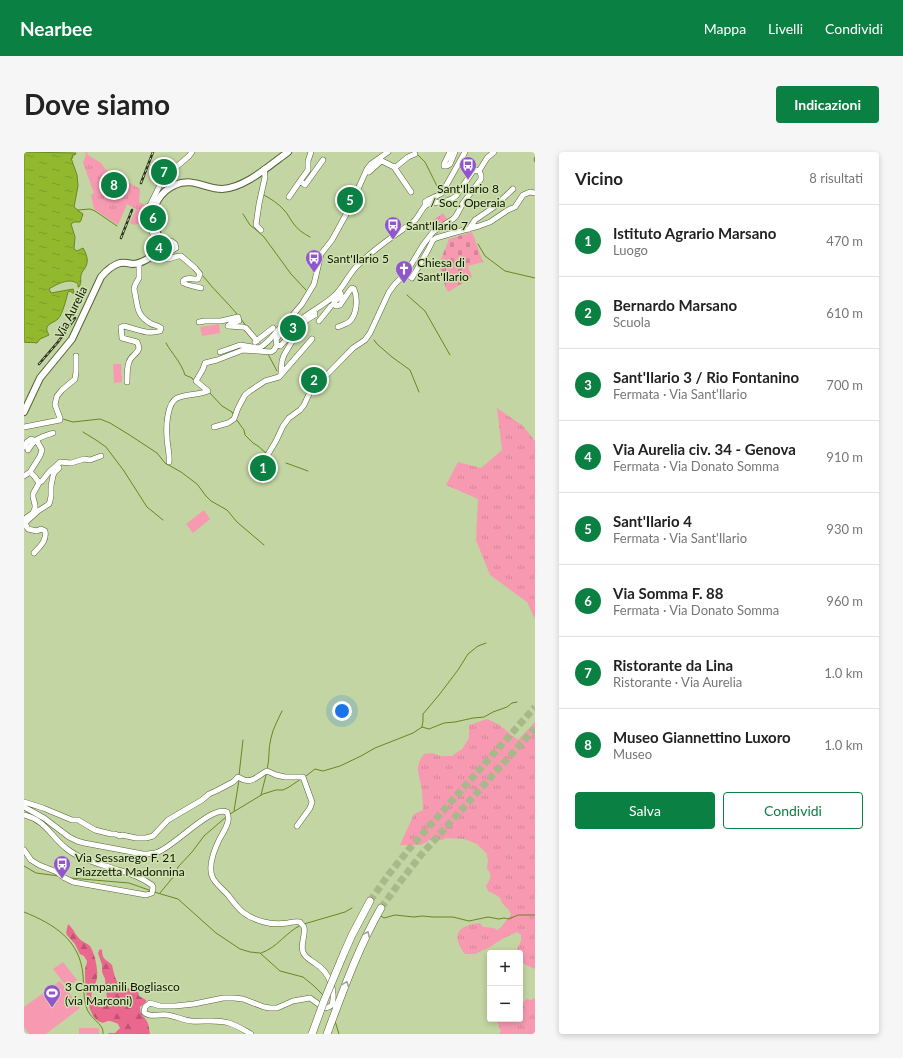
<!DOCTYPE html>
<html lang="it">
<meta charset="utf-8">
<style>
body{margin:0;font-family:Lato,sans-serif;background:#f6f6f6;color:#222}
.controls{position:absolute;right:12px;bottom:12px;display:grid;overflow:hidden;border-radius:4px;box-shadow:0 2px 6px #0003}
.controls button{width:36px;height:36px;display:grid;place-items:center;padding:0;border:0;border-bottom:1px solid #e0e0e0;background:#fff;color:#222;font:20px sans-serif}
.you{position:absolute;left:318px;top:559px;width:14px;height:14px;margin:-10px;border:3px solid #fff;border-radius:50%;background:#1a73e8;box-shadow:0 0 0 6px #1a73e833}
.badge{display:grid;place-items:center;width:26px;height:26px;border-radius:50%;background:#0b8043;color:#fff;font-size:13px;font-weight:700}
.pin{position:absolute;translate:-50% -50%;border:2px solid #fff;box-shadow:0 1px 4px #0006}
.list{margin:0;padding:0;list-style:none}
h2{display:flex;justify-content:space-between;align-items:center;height:52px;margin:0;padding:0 16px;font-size:17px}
h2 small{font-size:13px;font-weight:400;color:#767676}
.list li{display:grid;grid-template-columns:26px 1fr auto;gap:12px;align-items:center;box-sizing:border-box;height:72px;padding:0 16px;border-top:1px solid #e0e0e0}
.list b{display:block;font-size:15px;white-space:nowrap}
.list p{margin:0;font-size:13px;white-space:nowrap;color:#767676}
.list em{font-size:13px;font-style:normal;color:#767676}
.actions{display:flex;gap:8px;padding:12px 16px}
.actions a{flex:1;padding:9px 0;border:1px solid #0b8043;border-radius:4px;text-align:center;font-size:14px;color:#0b8043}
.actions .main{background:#0b8043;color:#fff}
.map{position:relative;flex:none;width:511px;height:882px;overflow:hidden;border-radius:4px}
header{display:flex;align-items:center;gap:24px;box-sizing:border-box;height:56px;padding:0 20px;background:#0b8043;color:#fff}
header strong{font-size:19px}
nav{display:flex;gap:22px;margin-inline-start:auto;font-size:14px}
.intro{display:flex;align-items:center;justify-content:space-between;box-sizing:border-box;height:96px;padding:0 24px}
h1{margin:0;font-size:28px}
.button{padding:10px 18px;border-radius:4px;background:#0b8043;color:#fff;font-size:14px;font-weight:700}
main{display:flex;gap:24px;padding:0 24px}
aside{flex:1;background:#fff;border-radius:4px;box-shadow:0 2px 6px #0003}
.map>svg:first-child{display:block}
</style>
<header>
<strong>Nearbee</strong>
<nav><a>Mappa</a><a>Livelli</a><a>Condividi</a></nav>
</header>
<div class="intro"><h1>Dove siamo</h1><a class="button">Indicazioni</a></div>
<main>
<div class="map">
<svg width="511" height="882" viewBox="0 0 511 882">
<defs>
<pattern id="grass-tufts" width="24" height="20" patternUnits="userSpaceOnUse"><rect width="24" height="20" fill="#f79ab1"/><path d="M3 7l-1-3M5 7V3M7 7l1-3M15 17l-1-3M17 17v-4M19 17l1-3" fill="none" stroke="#d38497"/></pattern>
<pattern id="forest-firs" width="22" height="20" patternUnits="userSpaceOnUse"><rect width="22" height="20" fill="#ea688e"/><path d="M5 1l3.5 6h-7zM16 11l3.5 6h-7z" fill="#bc5472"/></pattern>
<pattern id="cemetery-stones" width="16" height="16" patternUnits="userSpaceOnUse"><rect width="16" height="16" fill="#f79ab1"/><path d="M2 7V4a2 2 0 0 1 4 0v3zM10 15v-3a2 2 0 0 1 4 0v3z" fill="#d38497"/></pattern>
<pattern id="water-ripples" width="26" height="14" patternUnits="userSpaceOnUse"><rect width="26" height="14" fill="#92b82e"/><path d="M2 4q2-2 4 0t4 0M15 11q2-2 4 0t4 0" fill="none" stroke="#7d9d27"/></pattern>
</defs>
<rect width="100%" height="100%" fill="#c2d5a2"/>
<path fill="url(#grass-tufts)" d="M61 0H63L64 3 77 11 81 17 116 37 115 50 123 54 121 60 120 70 110 73 106 71 112 57 103 52 94 73 70 57 67 43 70 41 59 11 62 2Z
M419 61 424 68 409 78 404 72Z
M473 256 499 274 511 289V467L503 450 466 423 452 388 454 347 422 333 434 310 457 316 478 298Z
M463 567 474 572 494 588 511 570V817L496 810V801H491L497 789V783L493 780 480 786 464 796 451 802H441C426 783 434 773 456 771L459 775 469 776 474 778C479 774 482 768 487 763L485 758 478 751 476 746 472 743 464 739 462 734C466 727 469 723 463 717L464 707 463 702 453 692 440 687 422 686 418 688H406L397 693H376L390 662 399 658C399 652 398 645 398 639 396 623 389 616 400 602L408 601 417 604H428L438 597 445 586V573Z
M511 846V882H475L477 879 472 867H496V853L503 847 507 848Z"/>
<path fill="url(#forest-firs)" d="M44 772C50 777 52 785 58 789 61 791 64 792 66 794 68 797 70 803 71 806 72 811 74 820 73 825 72 838 59 845 76 855H79L82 851 83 847 81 827 78 820V813L74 801 76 797 78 798C78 808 82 807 88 813 90 821 92 835 102 836 107 837 110 837 114 840L115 844 122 848V850L116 855C116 862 119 863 122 868 125 871 125 878 126 882H84L85 881H91L96 876 94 872C92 871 88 869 85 869 82 869 80 872 76 870 62 864 61 831 61 818 61 815 63 812 63 809L60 804 56 802 51 792 43 783 42 781Z"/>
<path fill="url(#cemetery-stones)" d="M448 80 459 110 444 114 448 125 424 140C419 128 413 118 418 105 420 99 423 93 425 87Z"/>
<path fill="#f79ab1" d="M195 172 196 181 178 184 176 175Z
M89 212H97L98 230 90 231Z
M180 358 186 367 169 381 162 372Z
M39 810 53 828 43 835 29 817Z
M36 829 56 856 22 882H5L0 875V855Z
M55 876H75V882H55Z"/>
<path fill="url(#water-ripples)" stroke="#6a8721" d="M0 0 52 1 51 3H48L49 6H47L53 23 54 34 50 55 56 60 59 62 57 68 56 70H50L47 72 51 85 50 97 53 99 59 96C62 101 65 108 62 114 61 117 58 119 57 123 56 128 58 130 55 135H54V132C46 125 33 132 25 137L27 141 49 137 50 140V142L46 139 44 140C42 148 39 161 34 167 31 170 25 171 23 175 22 178 24 181 25 183L16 187 13 191C9 190 4 191 0 190Z"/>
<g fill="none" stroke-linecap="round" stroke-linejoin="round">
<path stroke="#6a8721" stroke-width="1" d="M393 2 401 10 416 40
M511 5 510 8 511 10
M240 43C247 47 255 52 260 58 264 62 266 67 269 71 273 77 280 82 286 85
M54 58 66 57 71 59 93 74
M219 62 226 73 231 77 240 85 267 122 282 138
M454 92 461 104 481 119 511 126
M179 124C190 138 203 150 214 163
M383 143 401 159 426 203
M217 167 222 174
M350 188 353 192 368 205 386 218 395 240
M142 191C148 202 157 210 161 223L168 226 170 229
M244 202 253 219
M185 240 198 254 208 260 209 262
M39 267 49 270 76 267 86 271 104 282 133 301 141 311 157 320 173 332 182 344 187 349 203 358 213 370 240 393
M212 267 220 278 221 283 229 291 234 294 242 301
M59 280 72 288 82 295 100 319 123 355 139 368
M262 311 284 319
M398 575 399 569V562L415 543 434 518 444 502 454 494 462 491
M243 618C246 607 244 596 247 586 249 576 254 568 258 559
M215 623 219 588
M282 624 291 617 299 619 316 614 337 604 351 596 389 581 398 575 405 577 420 571 431 570 449 566 460 565 469 560 483 555 488 551 493 550
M237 643 242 623
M210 659 215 628
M206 662 239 642 252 638H259L265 635 277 627
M0 714 12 721 35 724
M46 726 105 731 125 738
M130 740 154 747 192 781 216 797 226 800 236 801 256 819 279 825 290 834 299 843
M136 741 150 724 154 715 168 700 180 684 202 665
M0 760C30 772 56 788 59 823 60 834 59 846 63 857 66 865 74 869 78 876 79 878 79 880 79 882
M357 764 360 766 371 763 390 765 398 764 409 765H429L445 769 464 765 475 767 480 766 485 767 494 763H511
M280 772 321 760 328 756
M237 801C253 796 262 780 277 773
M311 869 315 882"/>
<path stroke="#a7b88a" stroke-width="7" stroke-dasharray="7 3.5" stroke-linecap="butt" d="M346 749 365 722 386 696 511 555
M357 756 376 730 397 703 511 576"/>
<g stroke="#556536" stroke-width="6">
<path id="minor" d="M168 0 165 4 144 22 138 29 126 53 123 68 134 94 138 96 143 89H147L151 92 152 96 141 103V104L142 107C147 108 151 103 157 104L171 116 176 122 174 127C168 128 164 124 159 129 159 130 159 131 160 131 161 133 174 135 177 136
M287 0 284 9V18L276 29 281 33 299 8
M426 0 420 12V14H423L426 12 431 0
M370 15 373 14 384 5 391 2
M343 17 345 20 355 11 358 9 370 15 387 40
M455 19 463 6 470 0
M265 45 276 29
M401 54V50C406 46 412 45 418 41L441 0
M445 77 451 68 470 55 489 37
M237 78 232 73 235 52 241 25 240 17
M382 121 388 126 404 98 409 88 412 86 429 81 455 74 466 70 484 58 491 55 499 43 506 40 511 41
M310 152 312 154 316 153 326 138 328 136 330 137C334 146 333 162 326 169 323 172 318 173 314 175
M295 169 307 154 310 152V150L317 144V142L315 140
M175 170 181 169H197L214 165 215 169 206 172 204 174 219 175 222 176 233 189
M231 190 249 176
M196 200 216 193 235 196C244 192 250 182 257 175H259
M257 221 258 209 260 203 279 171 284 167 291 163 290 159
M103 230C103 223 103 215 105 210 108 201 119 201 113 190L98 186 97 175 100 174C112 177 124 183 136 179L137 176C134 173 130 174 126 171 111 162 114 152 110 137L111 133 115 126V111
M0 275 36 268V266L31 253 32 248 33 244 38 238 51 227 52 220V204
M190 275 204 271 210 267 214 256 221 243 226 239 241 229 255 225 288 187
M0 295 3 290 7 287 13 289 18 298 16 304 6 320 11 325 15 331
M4 298C11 286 17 285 29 281
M243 304 252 289 259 274 265 266 276 258 280 253 286 240 329 196 341 188 346 181 365 140 371 132 382 121 399 93 409 80 429 67 432 64 439 51 457 27V23L455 19 452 18 449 19 432 44C420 54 409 47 401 54 396 59 394 67 388 71 385 74 381 75 378 78 362 89 346 101 333 114 324 123 320 135 311 143 302 152 289 158 279 166 272 172 261 191 256 194L253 193 252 188 267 165 278 152 290 132 297 102 308 88 325 57 343 17 347 12 364 0
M145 310C146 302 143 293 143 285 142 275 143 251 153 246 162 242 175 243 184 239L172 229 179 217 181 211 193 208 219 198 247 200 250 198 253 193
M33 313 36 310 47 311 60 307 66 308 77 304
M0 324 6 320
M0 374 2 366 9 361 11 356V353L9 345V342L15 331 18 329 25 320 33 313 35 316 30 321 29 324 27 334V344L26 349 25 352 14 359 1 371 4 377 13 379 17 377 21 379C23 389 16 394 10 401
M0 650 19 656 48 668H54L71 678 87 682H91L96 684 98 683 112 686H122L129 684 144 668 178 648 185 642 192 639 209 630 214 625C216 626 218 627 220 628 229 631 236 622 243 619L252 623 261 625H279L288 650 286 656 273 674
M0 655 20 666 45 685 53 689 60 691 119 702C124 702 129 702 134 700 151 694 187 653 203 660 204 663 205 666 204 669 203 675 199 681 196 686 191 696 184 713 188 724 191 732 199 737 204 743 215 758 221 765 240 770 247 772 257 772 264 771 269 770 271 769 276 770 277 772 279 773 280 775 282 783 276 792 279 800 281 806 287 808 292 812 305 820 312 838 308 853L305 855 300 856 286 846 269 849 253 856H246L240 855 219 847 210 846H199L170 852 151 854H136L126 851 121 855 120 860C125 866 136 862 143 863 151 864 159 868 167 869 180 870 192 867 205 871 212 873 220 878 227 882
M0 663C23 669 26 684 43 697 57 708 77 712 94 718 106 721 118 726 128 733L129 735 128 741 122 743 49 730 39 725 33 720 15 713 7 708 0 698"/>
</g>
<g stroke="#556536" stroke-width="8">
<path id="major" d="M0 260 16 226 48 187 77 125C82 119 89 113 96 111 101 110 104 111 108 112 116 112 128 106 132 99 138 88 132 80 130 70 127 54 137 39 151 33 168 25 182 37 198 37 221 36 246 13 264 0"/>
</g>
<g stroke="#556536" stroke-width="8">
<path id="highway" d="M320 801 328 783 346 749
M303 882C319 839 334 796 357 756"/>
</g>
<use href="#minor" stroke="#fff" stroke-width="5"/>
<use href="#major" stroke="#fff" stroke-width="6"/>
<use href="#highway" stroke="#fff" stroke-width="7"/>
<g stroke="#2d351e" stroke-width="2.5">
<path id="rail" d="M117 31 129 0
M97 86 108 58
M15 212 34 190 51 166"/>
</g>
<use href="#rail" stroke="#cfe2af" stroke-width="1" stroke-dasharray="3" stroke-linecap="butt"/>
<g stroke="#556536" stroke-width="8" stroke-linecap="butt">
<path id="highway-bridge" d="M288 882 300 849 320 801"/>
</g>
<use href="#highway-bridge" stroke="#fff" stroke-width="7"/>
</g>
<defs><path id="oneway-chevron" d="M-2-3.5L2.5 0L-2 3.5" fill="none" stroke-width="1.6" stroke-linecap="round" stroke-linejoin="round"/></defs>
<g stroke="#9fa19a">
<use href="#oneway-chevron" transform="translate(343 782) rotate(-64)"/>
<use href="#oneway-chevron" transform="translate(322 832) rotate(-69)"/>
</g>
<defs>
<g id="bus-pin" transform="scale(0.9)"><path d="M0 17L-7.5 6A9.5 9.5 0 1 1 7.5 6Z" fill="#9156ce" stroke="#cfe2af"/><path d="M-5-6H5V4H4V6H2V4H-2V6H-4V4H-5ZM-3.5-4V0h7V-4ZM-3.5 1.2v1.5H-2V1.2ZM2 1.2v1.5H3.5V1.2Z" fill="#fff"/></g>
<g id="church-pin" transform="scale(0.9)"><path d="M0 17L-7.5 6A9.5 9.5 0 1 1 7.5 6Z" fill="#9156ce" stroke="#cfe2af"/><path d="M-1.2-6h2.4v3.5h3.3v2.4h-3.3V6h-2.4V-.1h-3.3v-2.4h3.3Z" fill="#fff"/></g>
<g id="stadium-pin" transform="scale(0.9)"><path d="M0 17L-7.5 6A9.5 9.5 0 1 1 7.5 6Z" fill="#9156ce" stroke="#cfe2af"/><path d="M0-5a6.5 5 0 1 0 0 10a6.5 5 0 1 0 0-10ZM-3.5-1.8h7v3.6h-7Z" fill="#fff"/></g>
</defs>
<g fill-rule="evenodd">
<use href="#bus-pin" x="444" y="13"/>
<use href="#bus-pin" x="369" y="73"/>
<use href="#bus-pin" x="290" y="106"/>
<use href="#church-pin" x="380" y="117"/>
<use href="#bus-pin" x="38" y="712"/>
<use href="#stadium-pin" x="28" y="841"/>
</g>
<g text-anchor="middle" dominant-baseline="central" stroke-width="3" stroke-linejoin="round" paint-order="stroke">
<g font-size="12" fill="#0e1403" stroke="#cfe2af" text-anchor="start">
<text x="444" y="36" text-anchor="middle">Sant'Ilario 8<tspan x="444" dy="14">/ Soc. Operaia</tspan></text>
<text x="382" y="73">Sant'Ilario 7</text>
<text x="303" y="106">Sant'Ilario 5</text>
<text x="393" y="110">Chiesa di<tspan x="393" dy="14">Sant'Ilario</tspan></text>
<text x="51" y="705">Via Sessarego F. 21<tspan x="51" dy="14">Piazzetta Madonnina</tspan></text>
<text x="41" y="834">3 Campanili Bogliasco<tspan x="41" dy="14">(via Marconi)</tspan></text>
</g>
<g font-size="12" fill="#0e1403" stroke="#cfe2af">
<text transform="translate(47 160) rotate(-63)">Via Aurelia</text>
</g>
</g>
</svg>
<div class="controls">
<button>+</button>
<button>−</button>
</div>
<div class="you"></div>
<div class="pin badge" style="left:239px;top:316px">1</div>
<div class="pin badge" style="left:290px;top:228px">2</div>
<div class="pin badge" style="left:269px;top:176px">3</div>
<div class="pin badge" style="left:135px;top:96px">4</div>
<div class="pin badge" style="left:326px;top:48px">5</div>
<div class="pin badge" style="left:129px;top:66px">6</div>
<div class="pin badge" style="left:140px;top:20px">7</div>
<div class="pin badge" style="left:90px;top:33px">8</div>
</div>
<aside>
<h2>Vicino<small>8 risultati</small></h2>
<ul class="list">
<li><span class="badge">1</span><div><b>Istituto Agrario Marsano</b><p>Luogo</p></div><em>470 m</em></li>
<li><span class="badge">2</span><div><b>Bernardo Marsano</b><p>Scuola</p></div><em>610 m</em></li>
<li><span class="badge">3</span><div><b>Sant'Ilario 3 / Rio Fontanino</b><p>Fermata · Via Sant'Ilario</p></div><em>700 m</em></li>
<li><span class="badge">4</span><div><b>Via Aurelia civ. 34 - Genova</b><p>Fermata · Via Donato Somma</p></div><em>910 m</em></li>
<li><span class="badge">5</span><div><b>Sant'Ilario 4</b><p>Fermata · Via Sant'Ilario</p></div><em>930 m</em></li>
<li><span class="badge">6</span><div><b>Via Somma F. 88</b><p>Fermata · Via Donato Somma</p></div><em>960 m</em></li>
<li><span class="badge">7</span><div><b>Ristorante da Lina</b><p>Ristorante · Via Aurelia</p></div><em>1.0 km</em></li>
<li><span class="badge">8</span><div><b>Museo Giannettino Luxoro</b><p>Museo</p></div><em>1.0 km</em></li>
</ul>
<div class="actions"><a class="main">Salva</a><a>Condividi</a></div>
</aside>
</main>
